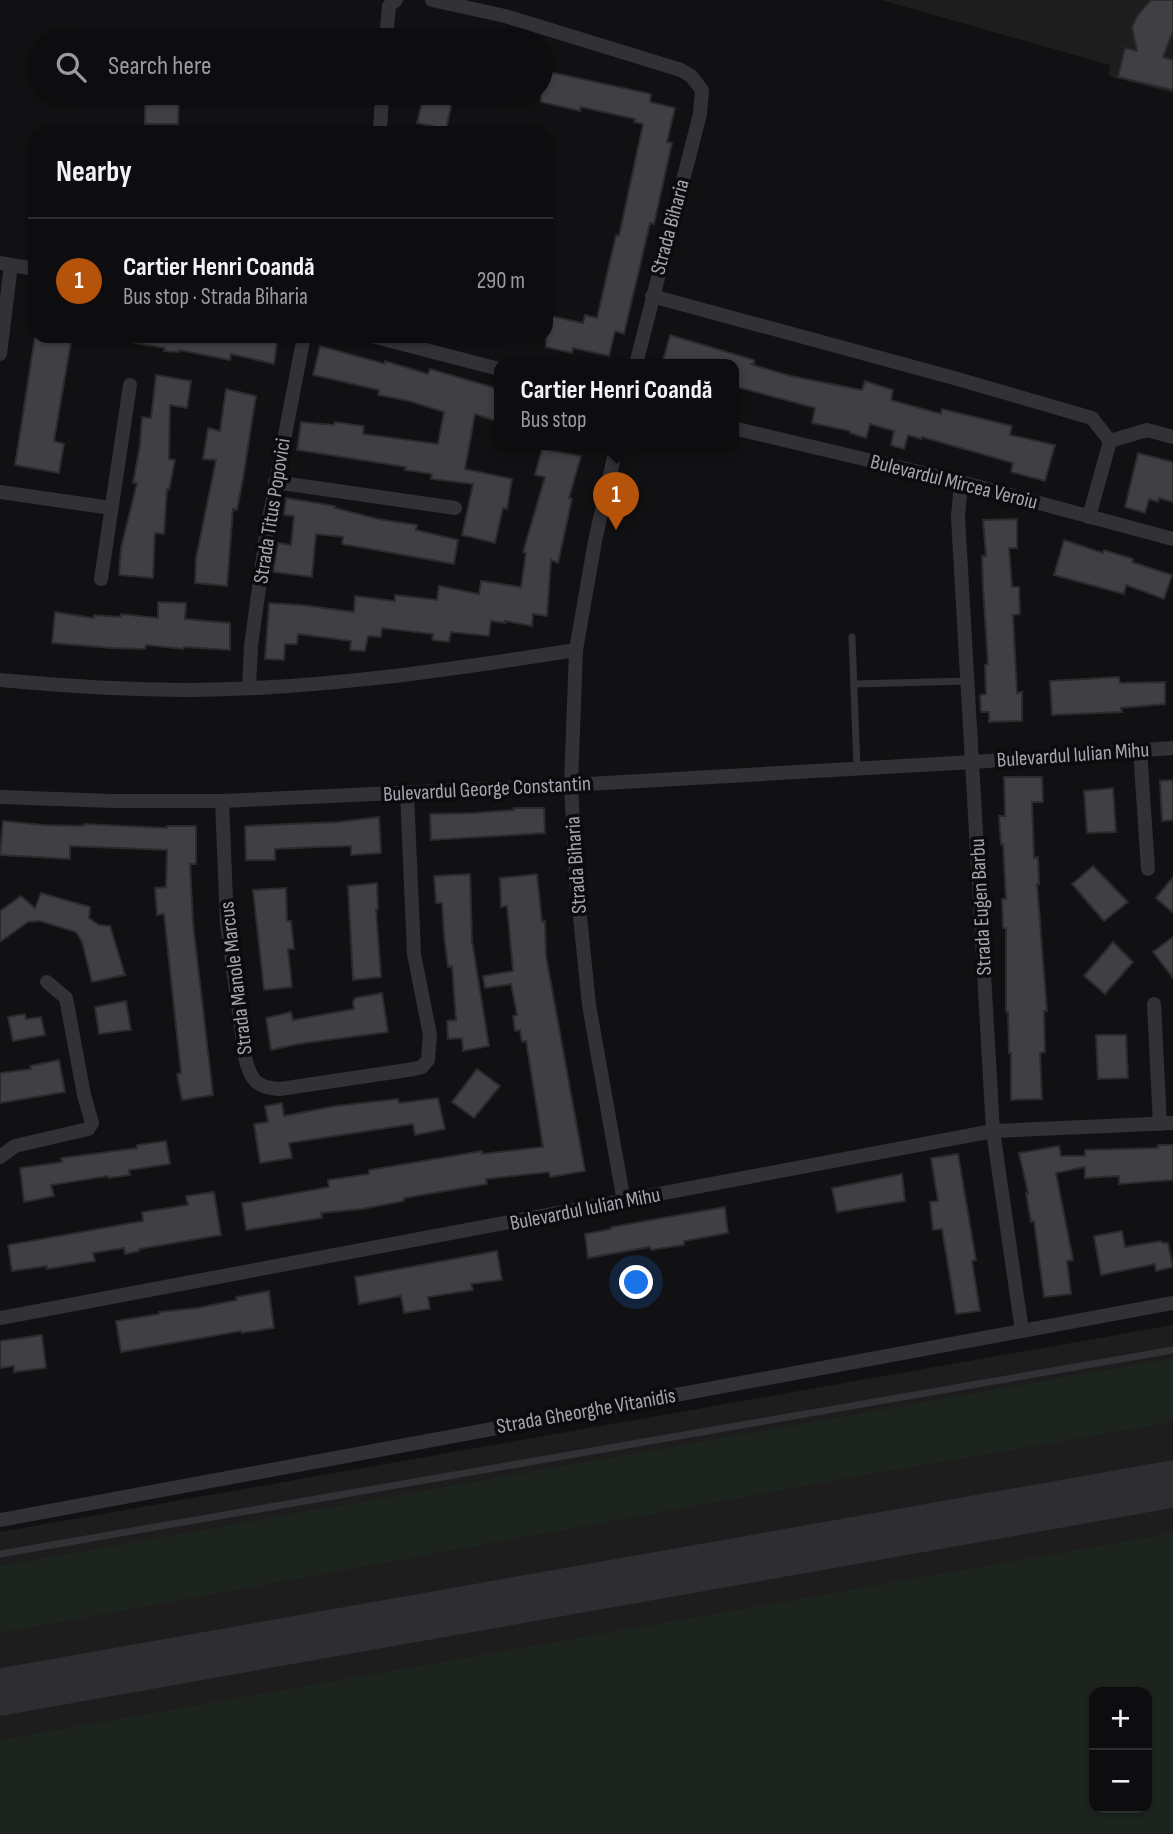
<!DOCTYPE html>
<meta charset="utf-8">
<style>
body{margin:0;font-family:"Sofia Sans Condensed",sans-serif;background:#1b1a1c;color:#f1f3f6}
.controls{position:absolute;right:21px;bottom:21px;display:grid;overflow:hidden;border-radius:14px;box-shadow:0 2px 5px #0004}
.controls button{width:63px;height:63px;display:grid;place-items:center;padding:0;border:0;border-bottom:2px solid #2d2c2e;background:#0d0c0e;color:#f1f3f6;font:35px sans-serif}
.you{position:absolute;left:637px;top:1283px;width:24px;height:24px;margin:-18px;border:5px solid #fff;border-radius:50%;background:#1a73e8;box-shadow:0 0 0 10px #1a73e833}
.badge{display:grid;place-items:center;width:46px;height:46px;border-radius:50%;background:#b45309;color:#fff;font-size:23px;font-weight:700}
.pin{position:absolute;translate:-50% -58px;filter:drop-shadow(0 2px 4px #0008)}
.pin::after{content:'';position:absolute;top:37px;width:24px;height:21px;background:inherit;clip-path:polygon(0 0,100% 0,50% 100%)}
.popup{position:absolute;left:494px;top:359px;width:245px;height:91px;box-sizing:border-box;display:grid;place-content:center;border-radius:14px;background:#0d0c0e;filter:drop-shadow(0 2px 5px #0005);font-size:23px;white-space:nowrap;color:#9a9b9e}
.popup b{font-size:26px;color:#f1f3f6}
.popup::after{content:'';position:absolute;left:50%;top:100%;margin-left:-14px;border:14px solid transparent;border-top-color:#0d0c0e}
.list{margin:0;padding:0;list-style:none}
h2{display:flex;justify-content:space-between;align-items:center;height:91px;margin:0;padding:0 28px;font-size:30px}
h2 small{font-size:23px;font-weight:400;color:#9a9b9e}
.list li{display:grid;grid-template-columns:46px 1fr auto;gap:21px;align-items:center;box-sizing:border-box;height:126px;padding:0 28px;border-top:2px solid #2d2c2e}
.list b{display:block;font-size:26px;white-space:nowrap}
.list p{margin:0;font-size:23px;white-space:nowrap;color:#9a9b9e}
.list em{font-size:23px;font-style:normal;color:#9a9b9e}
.icon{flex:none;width:38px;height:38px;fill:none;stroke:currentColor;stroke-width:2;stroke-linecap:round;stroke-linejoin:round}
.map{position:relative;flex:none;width:1173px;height:1834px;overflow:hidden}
.search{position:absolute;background:#0d0c0e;box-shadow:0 2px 5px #0004;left:28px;top:28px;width:525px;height:77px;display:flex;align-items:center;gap:18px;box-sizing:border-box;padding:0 24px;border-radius:38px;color:#9a9b9e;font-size:26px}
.panel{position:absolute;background:#0d0c0e;box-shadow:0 2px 5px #0004;left:28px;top:126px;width:525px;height:217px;border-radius:21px}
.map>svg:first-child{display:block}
</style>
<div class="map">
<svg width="1173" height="1834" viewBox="0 0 1173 1834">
<rect width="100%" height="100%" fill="#111012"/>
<path fill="#1d1d1e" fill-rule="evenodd" d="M881 0H1173V93L1108 76 1110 65Z
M1173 1325V1834H0V1532ZM1094 1692H1147V1808H1094Z"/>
<path fill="#1d241e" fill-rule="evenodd" d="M1173 1358V1422L854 1477 0 1633V1566Z
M1173 1533V1834H0V1740ZM1094 1692H1147V1808H1094Z"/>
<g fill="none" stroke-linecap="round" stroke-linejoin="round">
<path stroke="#2e2e32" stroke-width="47" d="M0 1692 1173 1484"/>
</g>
<path fill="#404044" stroke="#2b2b2d" stroke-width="2" d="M1151 0H1173V31L1163 57 1173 60V90L1118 77 1125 48 1137 51 1132 27 1137 16Z
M541 70 651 94 650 102 675 108 667 142 672 143 654 224 650 223 624 334 615 331 609 356 573 348 572 353 546 347V315L583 323 585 315 597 318 616 235 619 236 643 124 634 122 635 119 581 107 580 111 541 102Z
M158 93H179L178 124H145V99H158Z
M424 93H454L446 129 417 123Z
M670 335 754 360V364H750L791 376 862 390 865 381 893 390 891 400 941 414 942 409 1012 426 1010 435 1055 445 1045 481 1011 472 1013 463 922 437 921 439 908 435 904 449 891 445 894 431 870 424 866 438 850 433V431L812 423 815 408 733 386V364H662Z
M35 336H72L54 441 64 444 59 473 15 465Z
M136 336H278L274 364 231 354 230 360 179 350V352L164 351 165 348 135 343Z
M320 346 385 364V361L428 374 430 369 499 389V422L475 414 465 469 512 479 507 509 503 508 495 543 462 535 473 484 431 479 432 474 405 470 406 467 297 450 301 422 334 425 335 422 364 426 363 434 438 444 444 412 409 401 378 395 379 390 313 375Z
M156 375 191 381 187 408 170 405 169 459 175 460 169 490 167 489 164 534 155 533 153 578 119 575 121 548 137 483H133L140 445 142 417 151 418Z
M226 389 256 396 243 479 237 510 233 509 227 586 195 583 196 558 216 460 203 459 208 428 220 431Z
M542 449 581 456 569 498 572 499 558 563 551 560 547 616 533 614 532 626 505 621V623L491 621 489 636 451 632 449 642 432 640 433 634 382 628 381 637 368 636 365 651 350 650 351 641 298 634 297 644H285L284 660 265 659 269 603 302 605 354 612 355 596 395 601V595L437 600 439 586 479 594 481 581 521 587 526 553 523 552 545 477 535 475Z
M1138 453 1173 462V502L1159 498 1158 502 1149 499 1145 513 1125 507Z
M286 498 335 506V508L378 519 417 525 416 530 458 540 454 564 342 544 343 537 316 534 312 577 273 572 278 543 291 545 294 516 284 515Z
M1017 519V548H1009L1012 587H1019L1020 614 1013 615 1017 693 1022 692V721L989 722V712H981L980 695 986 694 985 665 988 664 983 588 982 556H986L983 520Z
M1064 540 1103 553 1104 550 1133 559 1132 562 1172 575 1164 599 1126 585 1124 594 1054 575Z
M158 602 186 603 185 619 230 623V650L184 647 183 649 146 645 145 649 112 648 52 643 55 612 94 618V615L121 617V614L158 618Z
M1119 677 1120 683 1165 682V704L1121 708 1122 712 1052 715 1050 681Z
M1004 777H1042L1043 802H1032L1034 858 1038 857 1039 884H1037L1047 1011H1044L1045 1052 1040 1053 1042 1099 1011 1100V1053H1009L1008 1012H1006V928H1003L1002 899H1006L1003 844H1001L999 816H1005Z
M1173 780V820L1162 821 1160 781Z
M1113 788 1116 832 1087 833 1084 791Z
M514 808H544L545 833 431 840 430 814 474 813 514 810Z
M379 817 381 853 351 855V846L319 847 275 849V860H246L245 826 339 822Z
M3 821 43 825 83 826 84 824 167 828V826H196V864H190L193 923 213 1095 182 1100 177 1074 181 1073 164 914 157 915 155 888 166 887 167 850 70 846V859L0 855Z
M1093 866 1128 902 1104 921 1072 884Z
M470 874 472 941 489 1046 463 1051 462 1038 448 1039 447 1021 456 1020 452 966 448 967 444 935 442 903H436L434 876Z
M537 874 542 922 545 921 546 956 585 1171 550 1177 549 1172 486 1179 487 1184 404 1198V1201L362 1209 321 1213 322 1218 246 1230 242 1203 329 1187 328 1180 369 1174V1170L482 1151V1154L543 1147 526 1041 522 1042 520 1030 515 1031 513 1016 517 1015 511 984 485 988 483 976 513 971 507 906 501 907 500 878Z
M1173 877V913L1156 898Z
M377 883 378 909H376L381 977 353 980 348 886Z
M286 888 287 921H291L294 949H288L292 987 264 990 253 890Z
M41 893 90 907 89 918 99 925 110 926 125 975 92 982 82 942 76 932 40 921 28 922 0 942V911L21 896 35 908Z
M1173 937V978L1153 952Z
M1113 942 1133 962 1105 994 1084 976Z
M382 993 388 1032 298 1044 271 1050 266 1018 291 1012 293 1020 354 1009 353 1002 355 998Z
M126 1001 131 1030 99 1034 95 1007Z
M25 1014 26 1019 41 1017 45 1035 13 1041 8 1017Z
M1096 1035H1126L1128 1078 1098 1079Z
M59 1060 65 1092 0 1103V1073L31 1069 30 1066Z
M477 1069 500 1086 474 1118 452 1102Z
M438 1098 445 1129 415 1135 413 1124 289 1143 292 1158 260 1163 254 1124 268 1122 265 1106 282 1103 284 1116 335 1106 398 1099 399 1103Z
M166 1141 170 1164 129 1170 130 1175 109 1178 108 1176 51 1185 54 1196 24 1202 20 1168 62 1162 61 1158 137 1148V1145Z
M1158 1145H1173V1180L1119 1184V1176L1085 1178V1167L1056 1173 1073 1260 1067 1261 1071 1294 1044 1297 1034 1221 1031 1222 1026 1193H1028L1019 1153 1059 1146 1061 1156H1085V1150L1158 1148Z
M958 1154 976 1260 972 1261 980 1311 956 1314 942 1229 933 1230 930 1202 938 1201 931 1158Z
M902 1174 905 1201 837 1212 832 1188Z
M214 1192 221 1235 139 1249V1251L125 1254 124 1248 93 1253 95 1261 47 1269V1266L12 1271 8 1245 143 1221 142 1212 188 1205 186 1196Z
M725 1207 728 1233 684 1241V1245L651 1250 650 1247 588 1258 585 1234 611 1229V1227Z
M1122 1231 1125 1247 1161 1241 1162 1243H1168L1173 1267 1156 1271 1155 1264 1101 1275 1094 1236Z
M497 1251 502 1280 471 1284 473 1290 428 1297 430 1309 404 1313 401 1296 359 1304 355 1277Z
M269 1291 274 1328 242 1333 241 1331 121 1352 116 1321 159 1314V1312L197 1308 237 1300 236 1297Z
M42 1335 46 1368 14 1372V1366L0 1368V1341Z"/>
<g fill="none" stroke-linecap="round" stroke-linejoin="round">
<path stroke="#323236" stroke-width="7" d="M852 637 857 768
M854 684 968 681
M0 1554 1173 1350"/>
<path stroke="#323236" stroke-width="14" d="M432 0 505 16 681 70 691 76 702 90 700 114 636 364
M386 40 389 6 396 0
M380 133 382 93
M0 263 35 269
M652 296 954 378 1092 418 1110 441
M372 336 499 369
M0 354 11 265
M733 428 961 482 1173 539
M617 444 595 541 576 650 571 785 576 877 589 1005 624 1202
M275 482 455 508
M961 482 958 517 993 1131 1022 1331
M0 492 111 508
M1089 517 1110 441 1147 430 1173 437
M101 579 130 385
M0 680C63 686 128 690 191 690 320 689 448 670 576 650
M249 688 251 646 267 529 304 336
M1140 750 1148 869
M0 797 113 801H222L571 785 973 762 1173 748
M222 801 227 924 245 1057C250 1079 256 1088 280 1089L414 1069 422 1067 428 1060 430 1035 414 954 407 793
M1154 1004 1160 1124
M0 1157 15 1146 88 1129 92 1123 84 1095 66 998 47 982
M0 1318 993 1131 1173 1123
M0 1520 1173 1303"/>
</g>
<g text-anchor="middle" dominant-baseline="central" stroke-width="7" stroke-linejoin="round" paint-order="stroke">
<g font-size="21" fill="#a3a6b1" stroke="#0c0b0d">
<text transform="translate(670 227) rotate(-75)">Strada Biharia</text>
<text transform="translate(954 482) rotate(14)">Bulevardul Mircea Veroiu</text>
<text transform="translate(272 511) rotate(-81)">Strada Titus Popovici</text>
<text transform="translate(1073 755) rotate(-4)">Bulevardul Iulian Mihu</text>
<text transform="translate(487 789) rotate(-3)">Bulevardul George Constantin</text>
<text transform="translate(576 865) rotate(-94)">Strada Biharia</text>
<text transform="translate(981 907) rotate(-93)">Strada Eugen Barbu</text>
<text transform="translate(236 978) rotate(-97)">Strada Manole Marcus</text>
<text transform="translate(585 1209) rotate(-11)">Bulevardul Iulian Mihu</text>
<text transform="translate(586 1411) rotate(-10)">Strada Gheorghe Vitanidis</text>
</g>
</g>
</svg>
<div class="controls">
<button>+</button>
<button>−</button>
</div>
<div class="you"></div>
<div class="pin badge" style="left:616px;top:530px">1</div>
<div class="popup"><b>Cartier Henri Coandă</b>Bus stop</div>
<div class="search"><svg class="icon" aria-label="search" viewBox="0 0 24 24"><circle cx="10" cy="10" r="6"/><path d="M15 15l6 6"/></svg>Search here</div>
<section class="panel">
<h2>Nearby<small></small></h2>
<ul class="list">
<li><span class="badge">1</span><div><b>Cartier Henri Coandă</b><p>Bus stop · Strada Biharia</p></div><em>290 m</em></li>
</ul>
</section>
</div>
